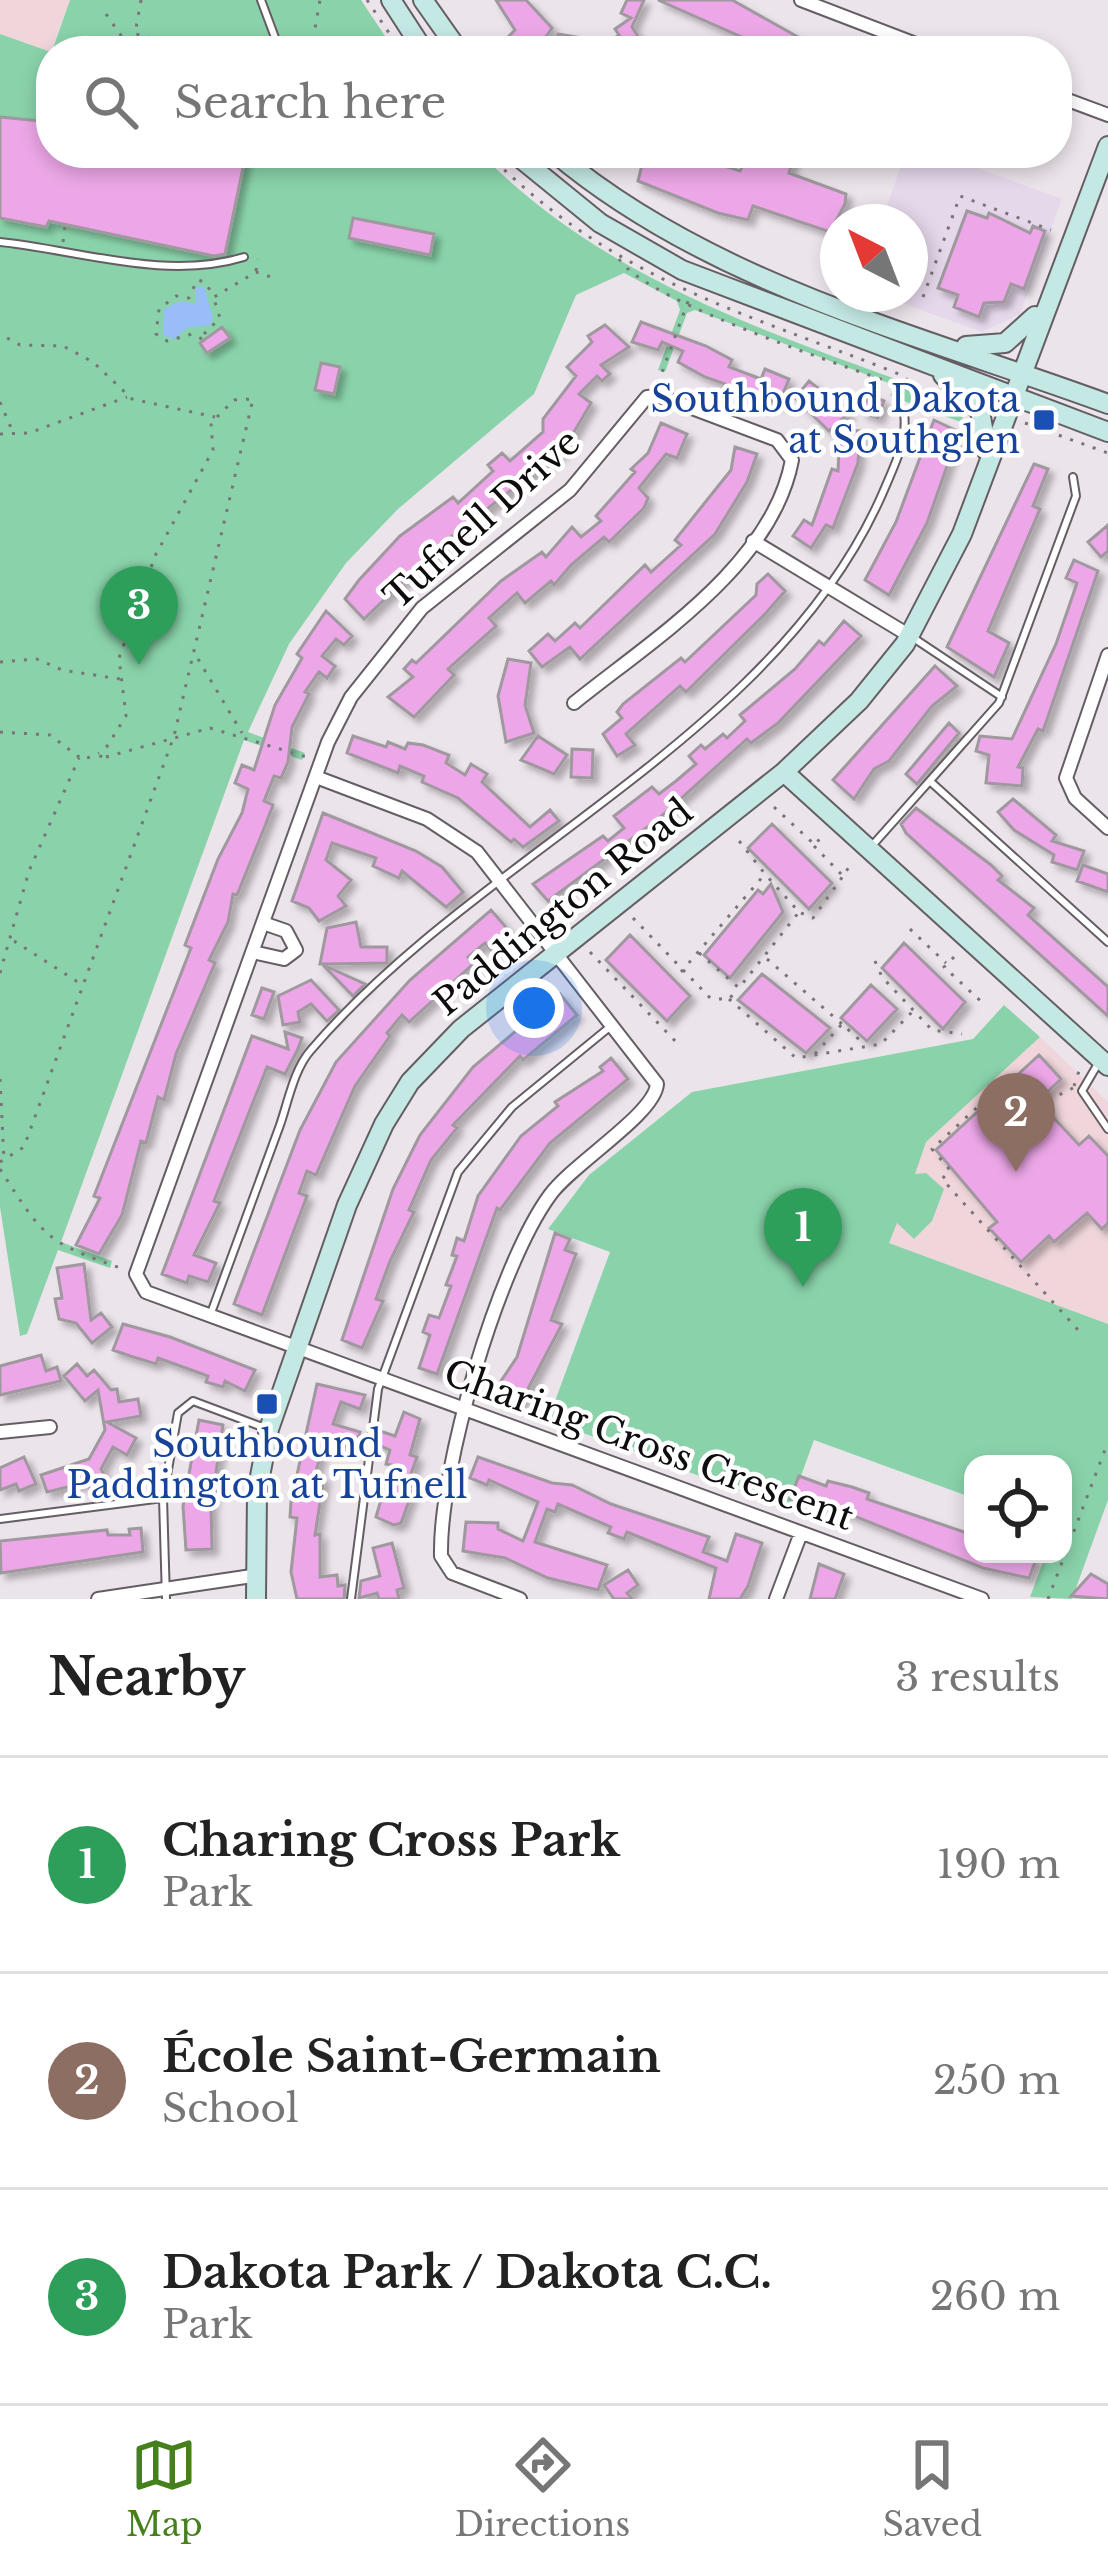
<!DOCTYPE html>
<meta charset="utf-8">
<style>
body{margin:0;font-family:"Libre Baskerville",serif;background:#f2f2f2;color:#222}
.controls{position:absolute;right:36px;bottom:36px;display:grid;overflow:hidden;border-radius:24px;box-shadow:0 6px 18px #0003}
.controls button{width:108px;height:108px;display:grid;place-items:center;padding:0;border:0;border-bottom:3px solid #e0e0e0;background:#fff;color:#222;font:60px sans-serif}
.compass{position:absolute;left:820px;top:204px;width:108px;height:108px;border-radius:50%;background:#fff;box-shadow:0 6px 18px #0003;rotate:318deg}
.you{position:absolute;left:534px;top:1008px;width:42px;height:42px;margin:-30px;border:9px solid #fff;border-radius:50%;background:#1a73e8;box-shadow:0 0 0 18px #1a73e833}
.badge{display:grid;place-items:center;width:78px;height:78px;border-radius:50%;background:#45801c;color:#fff;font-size:39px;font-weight:700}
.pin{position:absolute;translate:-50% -99px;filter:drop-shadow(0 3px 6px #0008)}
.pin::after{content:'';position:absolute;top:63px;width:42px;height:36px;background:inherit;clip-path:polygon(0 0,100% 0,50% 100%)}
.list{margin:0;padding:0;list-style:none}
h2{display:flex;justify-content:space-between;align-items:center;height:156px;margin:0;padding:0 48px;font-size:51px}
h2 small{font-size:39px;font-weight:400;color:#767676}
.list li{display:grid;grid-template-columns:78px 1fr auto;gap:36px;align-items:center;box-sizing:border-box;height:216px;padding:0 48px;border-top:3px solid #e0e0e0}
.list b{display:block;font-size:45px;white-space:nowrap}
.list p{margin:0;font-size:39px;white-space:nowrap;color:#767676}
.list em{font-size:39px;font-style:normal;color:#767676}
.icon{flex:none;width:66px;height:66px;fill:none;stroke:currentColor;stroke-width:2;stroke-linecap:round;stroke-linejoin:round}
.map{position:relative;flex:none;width:1108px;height:1599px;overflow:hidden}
.search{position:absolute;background:#fff;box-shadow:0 6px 18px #0003;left:36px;right:36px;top:36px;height:132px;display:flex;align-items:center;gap:30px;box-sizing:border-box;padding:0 42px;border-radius:48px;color:#767676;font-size:45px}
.sheet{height:804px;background:#fff}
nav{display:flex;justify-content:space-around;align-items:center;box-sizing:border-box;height:168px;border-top:3px solid #e0e0e0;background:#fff;font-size:33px;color:#767676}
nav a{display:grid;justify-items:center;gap:6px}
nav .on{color:#45801c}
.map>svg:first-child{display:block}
</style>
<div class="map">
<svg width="1108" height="1599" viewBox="0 0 1108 1599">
<defs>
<filter id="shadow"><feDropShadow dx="5.5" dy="5.5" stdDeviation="3" flood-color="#0004"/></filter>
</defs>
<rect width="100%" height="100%" fill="#ece4eb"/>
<path fill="#e5d8eb" d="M906 153H936L1062 199 1020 314 982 332 877 294H910V222H881Z"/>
<path fill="#f0d6db" d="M0 0H70L51 52 0 34Z
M1040 1037 1108 1102V1324L889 1243 926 1142Z"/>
<path fill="#8ad3aa" d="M70 0H361L395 51H52Z
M0 34 51 52V153H480C610 285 782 337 951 399L966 424 890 396 894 385 695 310 687 313 665 372 658 370 680 310 677 301 624 273 576 295 534 394 398 509 346 563 289 644 248 732 305 753 302 760 244 740 61 1242 112 1261 110 1268 58 1250 27 1334 20 1336 0 1207Z
M1004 1005 1040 1037 926 1142 915 1174 926 1173 944 1189 932 1221 914 1239 897 1223 889 1243 1108 1324V1500L1072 1599 1030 1597 1046 1554H1063V1464H973V1498L814 1440 789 1509 548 1420 610 1252 548 1229 589 1175 692 1092 973 1039Z"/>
<path fill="#98bdf8" d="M204 286 213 318 210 325 187 328 174 339 163 335 164 309 180 301 195 304V288Z"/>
<path fill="#eda7e8" stroke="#9f989e" stroke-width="3" filter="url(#shadow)" d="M496 0H526L552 28 536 51 521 40 507 51H494L515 30Z
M627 0H644L632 27 644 46 638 51H616L609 42 619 35 615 29 631 18 621 13Z
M658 0H732L823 51H773Z
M558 34 576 37 573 51H555Z
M0 117 51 122V153H246L225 254 214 256 49 221 46 227 0 218Z
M645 153H683L740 171 749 153H795L789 173 846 194 845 204 830 232 753 206 748 220 718 213 638 181Z
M967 211 987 218 989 213 1030 233 1033 226 1045 231 1024 289 1011 284 1004 302 984 303 979 317 954 307 958 295 938 288Z
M353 218 434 234 430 255 349 238Z
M641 322 706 346 732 360 729 367 761 379 765 369 789 379 779 403 705 377 678 362 683 351 662 342 658 350 632 342Z
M605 325 629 347 601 365 610 374 602 381 597 376 579 394 591 403 564 449 442 544 364 619 345 599 359 580 400 536 453 497 458 503 493 471 488 465 502 453 510 461 543 432V419L576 376 567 367 592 342 588 336Z
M222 327 230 338 207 353 200 343Z
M321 363 340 367 334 394 315 390Z
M809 381 849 413 829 431 795 398Z
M868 395 884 401 878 418 862 412Z
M934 420 959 432 927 523 889 595 865 580 896 522Z
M661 423 687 434 677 458 666 454 639 488 648 498 644 508 609 542 604 537 571 565 554 585 551 581 525 603 517 593 489 618 496 626 448 669 454 675 414 717 388 697 413 677 404 669 412 660 416 663 501 581 542 552 546 557 572 527 581 537 601 521 596 516 635 472 631 469 648 453Z
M840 430 860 431 858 463 833 528 826 525 811 548 793 536 804 520 812 525 832 469 838 471Z
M735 447 757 454 747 482 715 534 580 659 570 647 542 667 529 651 548 634 555 641 575 623 580 628 645 565 651 572 681 545 675 540 731 470Z
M1034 464 1048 469 1033 506 1040 509 988 631 1009 643 994 677 947 647Z
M1108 525V551L1101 557 1088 542Z
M1074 560 1098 571 1043 731 1038 729 1018 767 1023 768 1022 786 986 783 989 755 976 751 980 736 1012 739 1056 644 1077 583 1066 578Z
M768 574 785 591 766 613 686 692 680 686 626 734 635 745 617 756 603 734 622 718 617 712 623 704 681 658 685 662 756 595 757 584Z
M326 611 352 636 344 645 336 639 322 656 335 666 327 678 319 672 305 692 309 694 292 727 288 762 281 778 274 776 264 801 273 805 265 826 237 895 233 894 228 922 209 960 215 963 176 1054 164 1100 158 1097 146 1143 141 1141 122 1215 99 1254 76 1245 100 1198 94 1196 191 948 185 945 218 859 242 813 248 789 235 783 242 765 254 770 275 705 302 658 297 654Z
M844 621 861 636 778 723 751 743 747 739 657 820 548 901 533 884 603 836 608 841 624 828 614 816 652 787 659 794 676 781 696 764 689 756 701 745 705 749 723 734 727 738 745 721 740 715 795 669 819 641 824 645Z
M508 659 531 663 525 705 534 733 506 742 498 696Z
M935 666 957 686 932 706 889 761 874 769 854 799 833 780Z
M949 723 959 733 917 784 906 774Z
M353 736 386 747 388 742 405 749 408 743 423 745 449 755 446 763 465 775 471 764 487 774 482 782 530 827 550 810 559 821 523 847 514 839 511 842 458 798 422 782 424 776 400 766 398 773 347 753Z
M538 736 567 755 554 774 521 760Z
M572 749 593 750 592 778 571 777Z
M1013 799 1056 835 1052 841 1084 851 1077 870 1052 862 1054 855 1014 830 998 812Z
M916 808 991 865 1002 876 998 880 1034 908 1028 915 1108 987V1016L906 833 901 824Z
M323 813 416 851 442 867 463 892 446 907 402 871 399 878 373 866 376 858 332 843 326 860 351 880 338 896 346 906 319 921 309 908 292 901Z
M772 824 832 883 809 909 748 848Z
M1083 865 1108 874V892L1077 881Z
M771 884 783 912 730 978 704 955 758 890 763 894Z
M491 910 511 933 491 950 485 943 468 957 473 964 409 1022 402 1015 387 1033 390 1036 355 1086 316 1175 307 1171 299 1193 307 1196 262 1315 234 1304 300 1130 336 1062 410 980Z
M356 922 361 947H387V963L320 964 327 928Z
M630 935 690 996 667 1021 606 960Z
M904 943 965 1002 943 1029 882 968Z
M323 965 365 984 353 996Z
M762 974 830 1028 806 1053 738 1000Z
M311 980 339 1010 327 1021 311 1004 298 1012 300 1022 283 1025 278 996Z
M871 985 897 1009 867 1041 841 1018Z
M262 988 274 992 264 1019 252 1015Z
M560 994 577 1015 523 1060 520 1056 453 1125 457 1128 431 1160 409 1210 414 1212 390 1261 376 1299 383 1301 362 1348 342 1340 393 1189 420 1135 473 1067Z
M285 1032 302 1038 298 1049 285 1074 267 1067 214 1201 220 1203 194 1255 216 1263 208 1282 189 1276 187 1283 162 1274 252 1036 288 1049Z
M1039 1055 1061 1079 1038 1101 1079 1145 1089 1136 1108 1156V1223L1102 1229 1087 1213 1054 1242 1049 1236 1021 1262 989 1228 997 1222 936 1150Z
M611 1058 628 1079 550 1143 500 1210 497 1208 437 1374 419 1368 430 1335 423 1332 429 1315 439 1318 451 1286 446 1285 457 1256 452 1255 457 1238 464 1241 478 1196 521 1136 558 1106 555 1102 603 1071 600 1067Z
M555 1233 570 1239 565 1250 576 1254 551 1320 562 1324 520 1404 505 1401 493 1393 517 1357Z
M84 1264 91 1320 101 1313 112 1327 92 1343 76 1323 59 1319 55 1299 62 1298 57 1268Z
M123 1324 170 1337 255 1370 245 1391 225 1381 223 1387 206 1382 208 1376 158 1358 156 1364 130 1356 113 1350Z
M41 1355 46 1371 57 1367 61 1381 0 1395V1366Z
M77 1364 87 1376 94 1370 111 1390 117 1389 119 1402 138 1399 141 1416 107 1422 136 1438 127 1455 113 1447 101 1469 107 1481 90 1489 88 1482 47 1492 41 1475 89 1459 105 1430 98 1390 85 1401 64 1376Z
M317 1384 365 1395 360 1409 341 1402 333 1424 360 1432 355 1449 324 1441 315 1475 324 1477 315 1535 320 1534V1577L337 1575 338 1586 345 1585 344 1599H297L291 1572 297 1518 290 1517 291 1502Z
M404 1412 420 1419 410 1455 417 1457 407 1485 414 1487 401 1523 394 1525 376 1517 391 1465 386 1464 390 1450 378 1445 380 1431 395 1436Z
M199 1420 223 1425 211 1506 212 1549 186 1550 183 1506Z
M24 1457 36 1484 19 1491 16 1484 0 1490V1468Z
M478 1457 552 1483 572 1485 611 1504 709 1537 703 1552 727 1561 736 1534 762 1543 748 1586 740 1599H709L716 1568 627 1532 624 1539 608 1533 611 1527 558 1504 555 1512 547 1509 535 1542 607 1565 598 1590 548 1578 505 1558 463 1551 466 1522 498 1523V1529L523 1541 538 1502 489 1480 487 1485 470 1478Z
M799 1476 826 1486 828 1481 852 1487 869 1493 867 1499 973 1535V1554L1037 1557 1029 1578 983 1568 837 1509 790 1499Z
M141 1528 143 1552 1 1573 0 1541 107 1530 108 1535H130L129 1529Z
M392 1543 404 1588 397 1590 399 1599H379L377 1593 359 1598 361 1581 380 1576 373 1548Z
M819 1564 844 1574 835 1599H810Z
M628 1570 638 1585 627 1593 632 1599H614L604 1585Z
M1091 1574 1108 1584V1599L1071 1596Z"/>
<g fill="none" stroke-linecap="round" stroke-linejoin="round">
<g stroke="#645e64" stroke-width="10">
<path id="lane" d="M261 0 280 51
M0 242C78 250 166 281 244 257
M915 639 1002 697
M932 783 1108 942
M870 848 999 703 1076 496 1073 477
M1099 1062 1082 1091 1108 1129
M211 1313C234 1250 257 1188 280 1125 288 1102 294 1069 311 1050 481 851 779 736 884 490 894 466 908 440 904 413
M0 1519 163 1498
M166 1599 163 1498 178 1413 193 1401 265 1428
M351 1599 378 1389 458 1172 512 1107 611 1026"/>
</g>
<g stroke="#645e64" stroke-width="16">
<path id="street" d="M801 0 934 51
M1057 96 1108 115
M753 541 910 636
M1108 655 1066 778 1075 798 1108 828
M574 703C652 640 772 566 792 460L777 440 660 396 647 397 570 490 422 608 351 697 328 742 136 1274 146 1292 982 1599
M316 777 427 819 477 852 657 1084C655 1114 572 1164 550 1195 498 1266 439 1469 441 1556L452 1573 520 1599
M253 952 284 959 296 950 286 931 263 923
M0 1432 50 1427
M98 1599 252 1576
M776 1599 801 1533"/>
</g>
<g stroke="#645e64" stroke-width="22">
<path id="secondary" d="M391 0 424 51
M423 0 459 51
M514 153 600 223 682 270 1108 432
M555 153C711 284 920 335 1108 404
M966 346 1005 343 1035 316
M943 375 980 411 987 451
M784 772 1108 1066
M256 1599 257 1492 269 1429 347 1205 384 1124 410 1082 461 1029 784 772 859 701 905 644 962 534 1108 146"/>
</g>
<path stroke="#797478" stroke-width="3" stroke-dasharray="3 9" stroke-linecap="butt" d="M141 0 135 34 210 51
M367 0 401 51
M106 14 122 37
M311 51 320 0
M487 153C611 278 736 310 894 372 921 383 929 412 961 414
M63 242 65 226
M619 259C648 304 861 371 920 393
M256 271 258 259
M923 297 960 196 1051 230
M204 334 220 318 214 299
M7 338 20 345 63 346 93 362 132 399 215 417
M202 339 192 334 167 341 156 334 159 309 176 296 189 298 197 280 205 282 214 297 256 272 277 279
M658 383 690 296
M0 402 12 430
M1025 423 1108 453
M0 434 29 433 127 397
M198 659 242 733
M0 662 37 659 62 670 120 679
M0 732 50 735 83 760 99 753
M774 807 815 845 821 837
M814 846 843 876 851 864
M801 913 813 918 843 876
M633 918 715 1003
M910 929 946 963
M14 941 81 984
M590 952 678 1044
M699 953 739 988 799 912 765 874
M954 957 944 967 986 1006
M767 959 842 1024
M875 961 882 977 932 1030 962 1034
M681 972 765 874 736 837
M0 973 29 871 79 758
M719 999H729L738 989
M729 999 796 1058 881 1044 912 1012
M815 1054 842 1024 863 1043
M0 1079 4 1160
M1074 1086 1079 1071
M1073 1088 1049 1100 1032 1095 1011 1076 932 1149 950 1170 942 1179 1079 1331
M0 1162 24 1147 174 736 253 399 234 400 211 423 213 450 155 556 119 658 126 716 99 759 210 728 310 758
M0 1169C44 1238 46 1242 123 1269
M1048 1599 1108 1442"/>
<use href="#lane" stroke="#fff" stroke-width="6"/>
<use href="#street" stroke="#fff" stroke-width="12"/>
<use href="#secondary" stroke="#c4e8e4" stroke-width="18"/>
</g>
<g fill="#1a4fb4" stroke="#fff" stroke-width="4.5">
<rect x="1032" y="408" width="24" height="24" rx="6"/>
<rect x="255" y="1392" width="24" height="24" rx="6"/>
</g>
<g text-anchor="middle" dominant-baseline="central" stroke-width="9" stroke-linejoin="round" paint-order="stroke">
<g font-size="36" fill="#164399" stroke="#fff" text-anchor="end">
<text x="1020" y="399">Southbound Dakota<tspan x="1020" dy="41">at Southglen</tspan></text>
<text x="267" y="1444" text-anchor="middle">Southbound<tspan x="267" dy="41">Paddington at Tufnell</tspan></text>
</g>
<g font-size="36" fill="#0f0c0f" stroke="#fff">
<text transform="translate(482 519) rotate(-42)">Tufnell Drive</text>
<text transform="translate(563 907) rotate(-39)">Paddington Road</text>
<text transform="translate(649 1445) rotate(20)">Charing Cross Crescent</text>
</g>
</g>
</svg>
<div class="controls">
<button><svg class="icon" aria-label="locate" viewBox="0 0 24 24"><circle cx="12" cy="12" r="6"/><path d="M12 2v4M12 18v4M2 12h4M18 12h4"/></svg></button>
</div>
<svg class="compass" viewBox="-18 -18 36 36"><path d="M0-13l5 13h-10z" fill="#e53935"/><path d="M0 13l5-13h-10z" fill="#767676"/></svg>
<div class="you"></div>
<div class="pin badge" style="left:803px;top:1287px;background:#2e9e5b">1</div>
<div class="pin badge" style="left:1016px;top:1172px;background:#8d6e63">2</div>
<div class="pin badge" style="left:139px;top:665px;background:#2e9e5b">3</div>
<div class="search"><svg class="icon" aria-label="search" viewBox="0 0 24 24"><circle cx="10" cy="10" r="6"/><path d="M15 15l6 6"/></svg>Search here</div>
</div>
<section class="sheet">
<h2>Nearby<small>3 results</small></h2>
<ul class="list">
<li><span class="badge" style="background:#2e9e5b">1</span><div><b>Charing Cross Park</b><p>Park</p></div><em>190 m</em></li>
<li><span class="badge" style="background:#8d6e63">2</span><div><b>École Saint-Germain</b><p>School</p></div><em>250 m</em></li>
<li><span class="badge" style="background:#2e9e5b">3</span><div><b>Dakota Park / Dakota C.C.</b><p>Park</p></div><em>260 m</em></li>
</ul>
</section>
<nav>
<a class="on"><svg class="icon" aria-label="map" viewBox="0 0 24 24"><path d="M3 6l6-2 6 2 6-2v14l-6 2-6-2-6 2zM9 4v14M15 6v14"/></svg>Map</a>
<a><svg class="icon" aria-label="directions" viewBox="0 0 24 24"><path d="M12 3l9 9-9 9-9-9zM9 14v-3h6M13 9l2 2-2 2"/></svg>Directions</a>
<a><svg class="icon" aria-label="saved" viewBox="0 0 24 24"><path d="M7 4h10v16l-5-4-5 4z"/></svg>Saved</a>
</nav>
